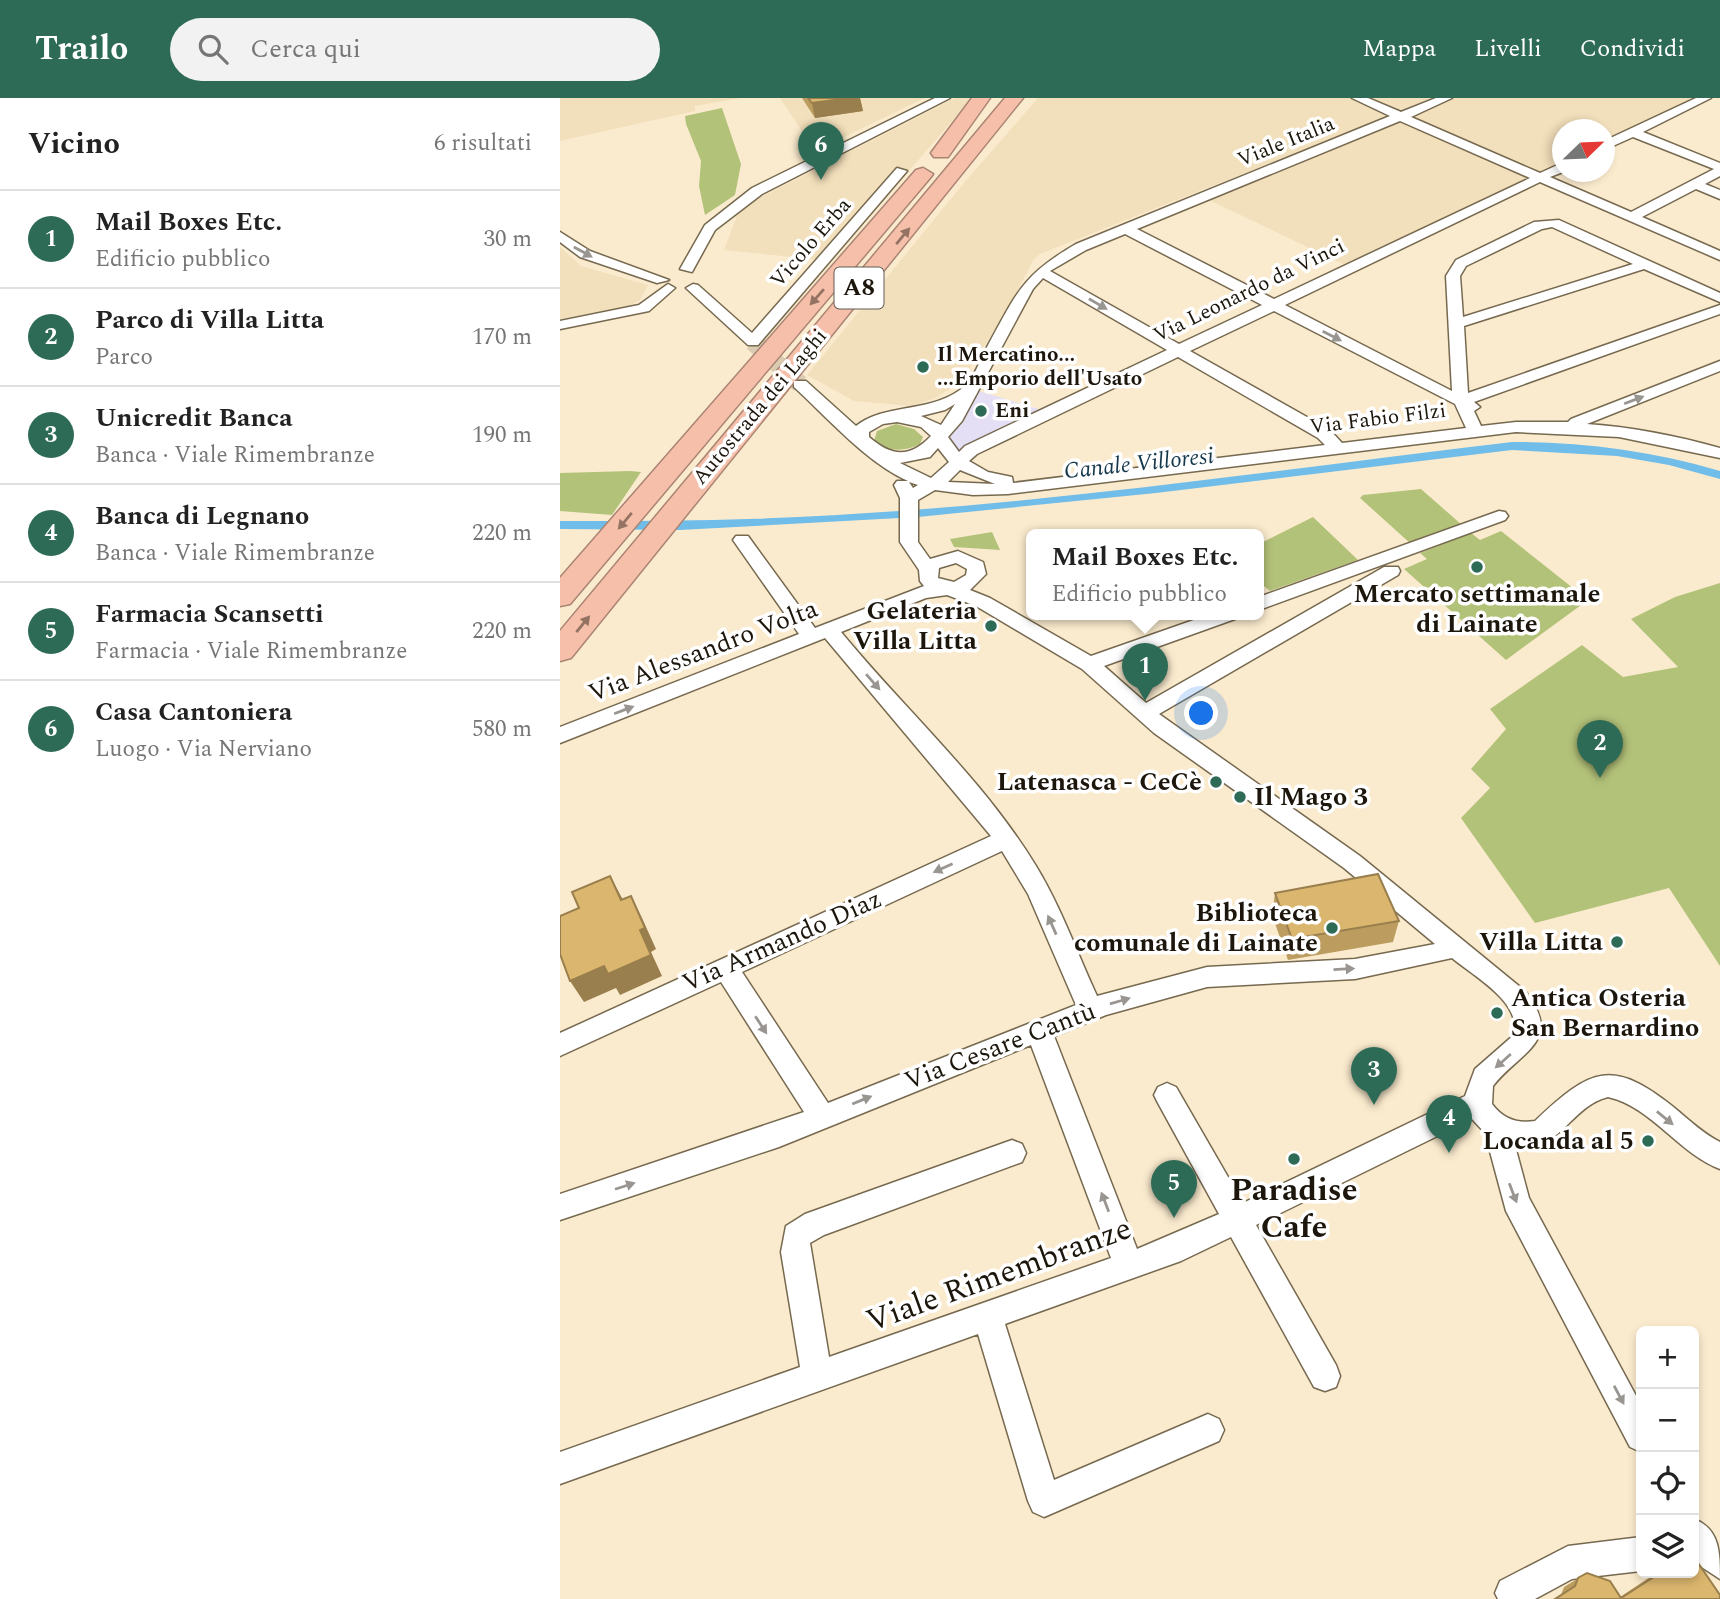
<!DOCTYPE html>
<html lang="it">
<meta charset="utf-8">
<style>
body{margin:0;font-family:Spectral,serif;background:#f2f2f2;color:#222}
.controls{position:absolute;right:21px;bottom:21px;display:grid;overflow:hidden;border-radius:10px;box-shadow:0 4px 10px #0003}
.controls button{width:63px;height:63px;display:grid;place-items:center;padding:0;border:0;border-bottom:2px solid #e0e0e0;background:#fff;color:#222;font:35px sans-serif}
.compass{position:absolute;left:992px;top:21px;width:63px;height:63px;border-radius:50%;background:#fff;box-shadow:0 4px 10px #0003;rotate:67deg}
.you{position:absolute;left:642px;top:616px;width:24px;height:24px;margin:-18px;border:5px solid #fff;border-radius:50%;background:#1a73e8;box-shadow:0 0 0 10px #1a73e833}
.badge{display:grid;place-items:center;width:46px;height:46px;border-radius:50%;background:#2e6b57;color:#fff;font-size:23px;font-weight:700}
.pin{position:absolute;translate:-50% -58px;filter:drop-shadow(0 2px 4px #0008)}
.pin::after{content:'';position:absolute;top:37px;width:24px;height:21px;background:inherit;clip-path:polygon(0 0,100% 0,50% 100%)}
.popup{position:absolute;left:466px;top:431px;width:238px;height:91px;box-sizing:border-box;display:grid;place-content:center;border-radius:10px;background:#fff;filter:drop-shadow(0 2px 5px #0005);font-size:23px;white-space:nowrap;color:#767676}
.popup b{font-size:26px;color:#222}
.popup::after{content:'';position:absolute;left:50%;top:100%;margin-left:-14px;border:14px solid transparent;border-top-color:#fff}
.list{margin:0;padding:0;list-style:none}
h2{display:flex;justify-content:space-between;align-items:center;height:91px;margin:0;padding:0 28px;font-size:30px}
h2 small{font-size:23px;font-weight:400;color:#767676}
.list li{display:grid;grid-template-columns:46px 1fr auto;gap:21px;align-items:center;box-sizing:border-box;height:98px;padding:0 28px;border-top:2px solid #e0e0e0}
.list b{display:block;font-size:26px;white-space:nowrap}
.list p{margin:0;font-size:23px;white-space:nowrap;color:#767676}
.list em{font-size:23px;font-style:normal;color:#767676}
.icon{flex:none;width:38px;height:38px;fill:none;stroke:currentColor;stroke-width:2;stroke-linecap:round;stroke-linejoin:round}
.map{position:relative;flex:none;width:1160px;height:1501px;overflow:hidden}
header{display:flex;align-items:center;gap:42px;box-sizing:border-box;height:98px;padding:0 35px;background:#2e6b57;color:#fff}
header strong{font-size:33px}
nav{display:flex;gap:38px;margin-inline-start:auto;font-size:24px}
.search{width:490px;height:63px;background:#f2f2f2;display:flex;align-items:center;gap:18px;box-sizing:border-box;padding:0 24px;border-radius:38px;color:#767676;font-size:26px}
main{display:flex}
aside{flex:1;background:#fff}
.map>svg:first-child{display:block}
</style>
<header>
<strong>Trailo</strong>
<div class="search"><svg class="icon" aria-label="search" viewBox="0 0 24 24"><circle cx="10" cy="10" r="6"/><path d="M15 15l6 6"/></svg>Cerca qui</div>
<nav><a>Mappa</a><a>Livelli</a><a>Condividi</a></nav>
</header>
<main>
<aside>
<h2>Vicino<small>6 risultati</small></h2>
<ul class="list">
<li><span class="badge">1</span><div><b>Mail Boxes Etc.</b><p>Edificio pubblico</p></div><em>30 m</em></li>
<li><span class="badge">2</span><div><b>Parco di Villa Litta</b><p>Parco</p></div><em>170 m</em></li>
<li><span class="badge">3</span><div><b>Unicredit Banca</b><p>Banca · Viale Rimembranze</p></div><em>190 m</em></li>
<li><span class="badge">4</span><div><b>Banca di Legnano</b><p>Banca · Viale Rimembranze</p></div><em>220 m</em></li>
<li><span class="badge">5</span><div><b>Farmacia Scansetti</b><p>Farmacia · Viale Rimembranze</p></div><em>220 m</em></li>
<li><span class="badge">6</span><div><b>Casa Cantoniera</b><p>Luogo · Via Nerviano</p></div><em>580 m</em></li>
</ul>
</aside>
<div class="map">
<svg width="1160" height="1501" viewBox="0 0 1160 1501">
<rect width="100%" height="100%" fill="#fbebce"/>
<path fill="#e5dff5" d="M412 291 485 313 397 358 380 343Z"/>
<path fill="#f2dfbb" d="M0 0H181L135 8V13L0 43Z
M220 0H365L255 53Z
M395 0H412L271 163 164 152 180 110Z
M478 0H874L480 156 474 161 445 216 406 276 393 289 375 300 352 308 294 303 247 277 403 86Z
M892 0H1138L1045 45 1044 32H1002V64L785 167 647 101Z
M0 149 21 168 88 187 80 202 63 211 0 221Z"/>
<path fill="#b3c279" d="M162 10 181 66 175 97 145 117 139 88 141 63 126 26 125 18Z
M336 326 354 331 363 339 360 346C345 354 327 354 314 343L317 333Z
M70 373 81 374 52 417 0 413V375Z
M861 391 902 427 851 446 800 400 803 397Z
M753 419 798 462 710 493 699 484V446Z
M941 433 1028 502 946 562 844 471 867 461 860 455 911 435 920 442Z
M432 434 440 452 394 449 390 441Z
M1160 485V868L1109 790 975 825 901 720 930 690 911 671 946 631 930 611 1022 547 1063 579 1118 569 1071 521 1115 499Z"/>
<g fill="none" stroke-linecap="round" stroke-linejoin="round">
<path fill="#71bdea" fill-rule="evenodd" d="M952 344C1023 344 1092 353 1160 373V381L1109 367 1057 358 952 352 596 395 358 419 120 432 0 431V423C79 423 158 423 238 419 477 408 715 372 952 344Z"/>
<path stroke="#dacbb1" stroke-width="18" stroke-dasharray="18 9" stroke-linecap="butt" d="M193 244 240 286"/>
<g stroke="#76694f" stroke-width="3">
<path id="minor" d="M375 0H390L202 96 155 132 132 174 120 171 145 127 192 90Z
M792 0H808L841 14 876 0H892L851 19 980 75 1002 65 1003 74 990 79 1071 114 1154 71 1073 39 1044 52V43L1136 0H1151L1083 34 1160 65V78L1145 86 1160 92V101L1136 91 1082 119 1160 153V162L980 84 725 207 892 293 886 178 896 162 974 124 999 122 1160 195V204L1084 171 904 228 908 295 1160 207V216L914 304 920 309 914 313 921 328 956 324H1008L1011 321 1160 263V273L1027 326C1072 329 1117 338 1160 350V360L1059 339 956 334 448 396 413 397 375 392 358 402V444L370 461 398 453 423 464 426 476 410 492 430 500 531 558 648 517H677L675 521 544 568 586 605 824 469H838L840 473 838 477 599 616 800 758 965 893C1005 944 960 953 933 988L932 1006C943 1021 958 1026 975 1023 1031 970 1052 959 1117 1012 1130 1023 1144 1036 1160 1044V1071C1118 1055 1092 1009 1048 999 1010 1008 999 1057 955 1048L969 1100 1081 1307V1354L1070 1349 946 1113 925 1035 912 1021 696 1127 776 1267 780 1278 776 1289 765 1293 754 1289 671 1139 621 1163 445 1226 494 1382 648 1316 659 1321 664 1332 659 1343 484 1419 473 1414 468 1403 418 1236 0 1386V1354L240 1269 221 1154 226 1128 245 1116 452 1042 462 1046 466 1055 462 1064 264 1137 250 1145 269 1259 551 1160 471 947 219 1049 0 1122V1096L244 1014 161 884 0 958V935L431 738 265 540 0 645V629L239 536 173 442 176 438H188L255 530 364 488 360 483 359 472 340 444V400L334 387 337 383H348C307 365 268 320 234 289V283H246L296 328C326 304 375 316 406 287 415 278 421 260 427 249 457 195 461 178 516 146L830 18ZM840 23 970 80 714 201 577 131ZM992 129 1073 166 903 219 900 178 906 168 982 131ZM565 136 702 207 619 246 490 173 526 152ZM483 180 607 252 405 348 399 354 388 339 402 323 473 191ZM714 213 895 306 906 330 782 345 770 332 630 253ZM618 259 758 340 765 347 453 385 452 379 428 374 409 363 417 356ZM395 306 381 327 361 318 385 312ZM337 324 361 329 371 338C350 360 332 359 309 339V334L323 326ZM378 350 389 364 371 380 340 365 370 359ZM400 372 435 386 388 384ZM349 384 358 387 353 390ZM396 465 407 471 406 477 394 484 378 480 379 470ZM387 497 416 508 522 571 594 635 784 770 875 846 795 861 647 869 537 898C517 855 501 809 476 768 423 681 345 612 281 534L366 500ZM442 753 468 796 516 907 268 1005 182 874ZM892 860C915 879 960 903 955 936L915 971 905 998 683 1105 616 989 607 985 598 989 594 997 598 1005 659 1116 577 1151 494 938 546 917 647 889 795 881Z
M337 70 347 73 198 247H188L126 190 133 186 138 187 192 235Z
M0 134 30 153 109 182 97 185 20 159 0 144Z
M108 186 115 190 89 213 0 231V223L79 207Z
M939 413 945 414 948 418 945 422 699 512V499Z
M1134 1421C1160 1431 1160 1455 1160 1481L1134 1464Z
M1081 1439V1473L1012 1481 975 1501H938L935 1495 940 1483 1008 1448Z"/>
</g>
<g stroke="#aa8473" stroke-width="3">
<path id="highway" d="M412 0H430L388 59H374L371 55Z
M445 0H463L11 560 0 563V533Z
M363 70 373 76 370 80 10 506 0 508V480L356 72Z"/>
</g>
<use href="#minor" fill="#fff" fill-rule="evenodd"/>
<use href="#highway" fill="#f6bfaa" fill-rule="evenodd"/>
</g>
<path fill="#bc9d5f" d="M242 0H300L303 13 255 20Z
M715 795 839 823 833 844 728 862 712 817Z
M1027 1475 1060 1499 1096 1475H1134L1160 1501H994L1001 1497 1004 1489Z"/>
<path fill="#997f4d" d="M289 0H300L303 13 255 20 252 5Z
M50 778 62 800 72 824 61 802Z
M71 798 82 820 96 851 91 854 102 878 60 897 56 890 24 904 10 883 44 868 80 832Z"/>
<path fill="#dbb66e" stroke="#997f4d" stroke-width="2" d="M248 0H289L252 5Z
M818 776 839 823 732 841 715 795Z
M50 778 61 802 71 798 85 830 80 832 91 857 48 876 44 868 10 883 0 856V818L19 810 12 794Z
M1134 1459 1160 1497V1501H995L1015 1488 1018 1480 1027 1475 1050 1483 1061 1500 1100 1475H1134Z"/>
<defs><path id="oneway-solid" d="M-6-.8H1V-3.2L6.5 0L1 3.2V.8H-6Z" transform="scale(1.75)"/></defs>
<g fill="#947363">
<use href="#oneway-solid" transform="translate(343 138) rotate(-50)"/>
<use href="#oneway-solid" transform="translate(257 199) rotate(131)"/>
<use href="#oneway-solid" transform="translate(65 423) rotate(130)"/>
<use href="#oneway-solid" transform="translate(23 526) rotate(-51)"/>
</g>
<g fill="#999692">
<use href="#oneway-solid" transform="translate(23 154) rotate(29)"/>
<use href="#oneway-solid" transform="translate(538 206) rotate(30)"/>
<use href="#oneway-solid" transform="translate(772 238) rotate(27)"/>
<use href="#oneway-solid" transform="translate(1074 302) rotate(-21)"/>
<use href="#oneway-solid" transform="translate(313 584) rotate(49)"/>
<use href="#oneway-solid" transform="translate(64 612) rotate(-21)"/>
<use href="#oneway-solid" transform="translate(383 770) rotate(156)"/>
<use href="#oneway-solid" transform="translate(492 827) rotate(-114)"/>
<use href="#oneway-solid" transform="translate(784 871) rotate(-3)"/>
<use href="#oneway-solid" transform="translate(560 903) rotate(-16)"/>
<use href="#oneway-solid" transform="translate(201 927) rotate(57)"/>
<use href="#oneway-solid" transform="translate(943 963) rotate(138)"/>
<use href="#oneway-solid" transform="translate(302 1002) rotate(-22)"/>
<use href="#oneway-solid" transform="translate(1105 1020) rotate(39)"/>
<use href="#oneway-solid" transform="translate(65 1088) rotate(-18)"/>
<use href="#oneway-solid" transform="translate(953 1095) rotate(69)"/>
<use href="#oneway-solid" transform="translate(545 1104) rotate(-111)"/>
<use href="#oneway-solid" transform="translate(1059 1297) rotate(62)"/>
</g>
<g fill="#2e6b57" stroke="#fff" stroke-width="2.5">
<circle cx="363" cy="269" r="7"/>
<circle cx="421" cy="313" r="7"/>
<circle cx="917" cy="469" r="7"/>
<circle cx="431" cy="528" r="7"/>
<circle cx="656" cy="684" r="7"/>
<circle cx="680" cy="699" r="7"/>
<circle cx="772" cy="830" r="7"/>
<circle cx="1057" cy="844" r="7"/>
<circle cx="937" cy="915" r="7"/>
<circle cx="1088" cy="1043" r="7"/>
<circle cx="734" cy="1061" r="7"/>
</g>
<g text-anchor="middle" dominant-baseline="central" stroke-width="7" stroke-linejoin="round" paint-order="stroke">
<g font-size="21" fill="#1c160c" stroke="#fff">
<text transform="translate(726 44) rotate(-22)">Viale Italia</text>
<text transform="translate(251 145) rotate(-49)">Vicolo Erba</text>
<text transform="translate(689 193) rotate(-26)">Via Leonardo da Vinci</text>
<text transform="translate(200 309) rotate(-50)">Autostrada dei Laghi</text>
<text transform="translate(818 321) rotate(-7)">Via Fabio Filzi</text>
</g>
<g font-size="21" font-weight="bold" fill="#1c160c" stroke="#fff" text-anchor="start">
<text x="377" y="257">Il Mercatino...<tspan x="377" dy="24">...Emporio dell'Usato</tspan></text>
<text x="435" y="313">Eni</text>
</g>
<g font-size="23" font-style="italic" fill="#15374b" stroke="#fff">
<text transform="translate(579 366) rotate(-6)">Canale Villoresi</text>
</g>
<rect fill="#fff" stroke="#605c55" stroke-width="2" x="274.5" y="169.5" width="49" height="41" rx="5"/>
<g font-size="24" font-weight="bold" fill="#1c160c">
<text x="299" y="190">A8</text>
</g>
<g font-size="26" font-weight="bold" fill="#1c160c" stroke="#fff" text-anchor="end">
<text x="917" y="496" text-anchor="middle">Mercato settimanale<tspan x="917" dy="30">di Lainate</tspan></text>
<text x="417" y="513">Gelateria<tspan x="417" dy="30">Villa Litta</tspan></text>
<text x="642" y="684">Latenasca - CeCè</text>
<text x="694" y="699" text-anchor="start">Il Mago 3</text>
<text x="758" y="815">Biblioteca<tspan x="758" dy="30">comunale di Lainate</tspan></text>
<text x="1043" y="844">Villa Litta</text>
<text x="951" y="900" text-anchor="start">Antica Osteria<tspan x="951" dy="30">San Bernardino</tspan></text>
<text x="1074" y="1043">Locanda al 5</text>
</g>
<g font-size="26" fill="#1c160c" stroke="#fff">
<text transform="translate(143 553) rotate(-21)">Via Alessandro Volta</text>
<text transform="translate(222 843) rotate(-24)">Via Armando Diaz</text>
<text transform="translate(440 948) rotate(-21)">Via Cesare Cantù</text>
</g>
<g font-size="32" font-weight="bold" fill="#1c160c" stroke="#fff">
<text x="734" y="1092">Paradise<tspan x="734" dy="37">Cafe</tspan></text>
</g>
<g font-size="32" fill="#1c160c" stroke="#fff">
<text transform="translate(439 1177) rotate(-20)">Viale Rimembranze</text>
</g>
</g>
</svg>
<div class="controls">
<button>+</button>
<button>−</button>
<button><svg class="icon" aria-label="locate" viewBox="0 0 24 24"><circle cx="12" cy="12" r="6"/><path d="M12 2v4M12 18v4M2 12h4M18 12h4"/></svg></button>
<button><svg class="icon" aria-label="layers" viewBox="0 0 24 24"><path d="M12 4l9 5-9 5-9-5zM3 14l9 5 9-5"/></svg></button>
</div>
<svg class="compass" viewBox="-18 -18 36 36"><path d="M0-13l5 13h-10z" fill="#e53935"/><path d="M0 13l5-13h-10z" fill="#767676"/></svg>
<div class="you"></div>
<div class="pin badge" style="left:585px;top:603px">1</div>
<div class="popup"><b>Mail Boxes Etc.</b>Edificio pubblico</div>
<div class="pin badge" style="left:1040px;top:680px">2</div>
<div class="pin badge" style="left:814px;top:1007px">3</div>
<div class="pin badge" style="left:889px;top:1055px">4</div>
<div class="pin badge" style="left:614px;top:1120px">5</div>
<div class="pin badge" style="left:261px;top:82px">6</div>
</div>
</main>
